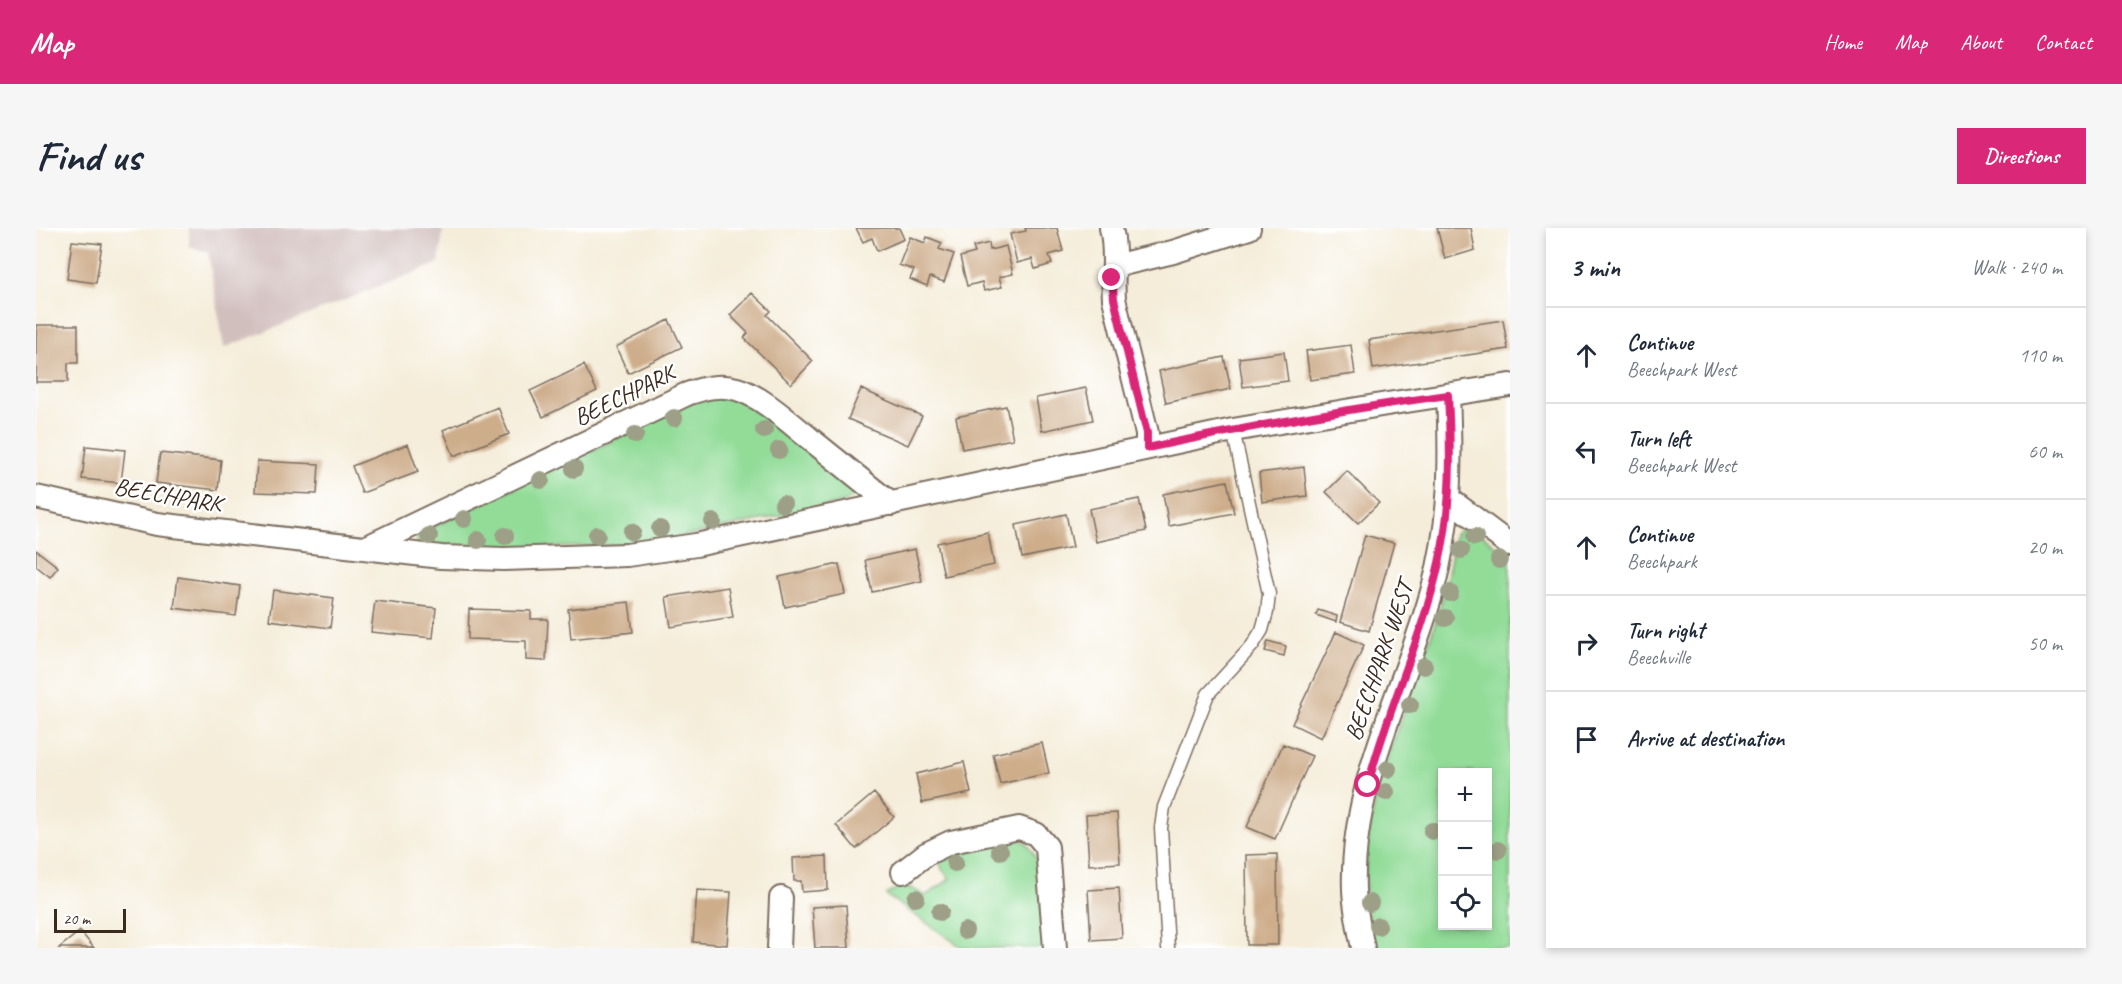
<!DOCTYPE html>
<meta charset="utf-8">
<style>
body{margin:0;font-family:Caveat,sans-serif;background:#f6f6f7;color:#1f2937}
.controls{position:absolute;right:18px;bottom:18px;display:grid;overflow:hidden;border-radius:0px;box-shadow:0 3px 9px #0003}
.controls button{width:54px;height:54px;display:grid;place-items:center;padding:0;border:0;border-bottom:2px solid #e0e1e3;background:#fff;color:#1f2937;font:30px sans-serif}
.scale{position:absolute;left:18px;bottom:15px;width:72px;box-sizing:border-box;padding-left:6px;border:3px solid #3b2a1e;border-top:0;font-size:16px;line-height:21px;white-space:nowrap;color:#3b2a1e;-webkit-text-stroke:4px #fff;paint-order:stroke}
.stop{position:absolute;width:18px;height:18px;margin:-14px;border:4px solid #db2777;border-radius:50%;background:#fff}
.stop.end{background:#db2777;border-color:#fff;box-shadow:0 2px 6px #0008}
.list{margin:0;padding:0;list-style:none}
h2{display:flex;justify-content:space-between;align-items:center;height:78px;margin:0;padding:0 24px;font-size:26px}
h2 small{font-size:20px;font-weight:400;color:#747a83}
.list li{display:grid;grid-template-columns:39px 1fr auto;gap:18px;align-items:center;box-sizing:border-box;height:96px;padding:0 24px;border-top:2px solid #e0e1e3}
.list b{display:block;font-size:22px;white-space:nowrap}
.list p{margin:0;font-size:20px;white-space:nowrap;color:#747a83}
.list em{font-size:20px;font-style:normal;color:#747a83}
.icon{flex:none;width:33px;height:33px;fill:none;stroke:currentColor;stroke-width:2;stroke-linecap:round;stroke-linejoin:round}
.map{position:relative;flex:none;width:1474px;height:720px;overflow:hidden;border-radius:0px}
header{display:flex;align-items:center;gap:36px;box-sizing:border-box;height:84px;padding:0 30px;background:#db2777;color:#fff}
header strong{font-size:28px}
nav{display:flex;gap:33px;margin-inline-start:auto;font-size:21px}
.intro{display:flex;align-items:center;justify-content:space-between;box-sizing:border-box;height:144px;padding:0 36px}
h1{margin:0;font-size:42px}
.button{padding:15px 27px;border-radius:0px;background:#db2777;color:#fff;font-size:21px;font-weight:700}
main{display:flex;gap:36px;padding:0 36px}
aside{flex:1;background:#fff;border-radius:0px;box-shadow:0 3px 9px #0003}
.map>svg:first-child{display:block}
</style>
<header>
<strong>Map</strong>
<nav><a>Home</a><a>Map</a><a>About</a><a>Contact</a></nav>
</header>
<div class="intro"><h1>Find us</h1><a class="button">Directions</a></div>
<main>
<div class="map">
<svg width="1474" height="720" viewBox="0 0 1474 720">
<rect width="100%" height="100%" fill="#fff"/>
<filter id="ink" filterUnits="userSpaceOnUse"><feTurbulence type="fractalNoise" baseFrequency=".0167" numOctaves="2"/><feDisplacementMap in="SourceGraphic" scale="12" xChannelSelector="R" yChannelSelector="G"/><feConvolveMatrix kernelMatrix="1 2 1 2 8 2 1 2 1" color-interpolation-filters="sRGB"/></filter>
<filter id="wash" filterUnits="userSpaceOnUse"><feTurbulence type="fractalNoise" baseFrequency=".008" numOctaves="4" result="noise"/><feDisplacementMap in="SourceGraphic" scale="24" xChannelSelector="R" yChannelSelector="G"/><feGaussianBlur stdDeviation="1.35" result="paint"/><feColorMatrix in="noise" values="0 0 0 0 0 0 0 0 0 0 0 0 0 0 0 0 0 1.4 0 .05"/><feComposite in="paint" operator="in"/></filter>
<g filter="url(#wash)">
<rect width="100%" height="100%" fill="#f5edda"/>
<path fill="#d1bfbe" d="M153 0H407L403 35 188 120 172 24 153 19Z"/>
<path fill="#92dc98" stroke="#66835b" stroke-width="1.5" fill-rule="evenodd" d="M687 167 719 178 821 261 820 266 809 274 640 310 588 317 449 322 382 316 380 307 656 174Z
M1428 299 1440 302 1474 329V720H1339C1306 613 1365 499 1398 399 1408 369 1414 338 1419 306ZM1406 544H1452V698H1406Z
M982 610 991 616 1003 634 1008 720H927L850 667 866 657 877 661 889 668 914 651 906 641 903 631 907 626Z"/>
<g id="blocks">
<path fill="#cead8b" d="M820 0H863L868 11 841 23 836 10 827 14Z
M989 0H1021L1027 23 1013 27 1016 36 999 41 996 31 981 35 974 6 990 3Z
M1401 0H1435L1439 22 1409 31Z
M874 9 889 15 891 9 906 15 903 21 918 26 908 54 894 49 891 58 874 51 878 42 863 37Z
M36 13 66 16 60 55 31 51Z
M953 15 954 22 970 18 977 46 963 49 966 59 948 63 946 54 931 58 924 29 939 25 937 19Z
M716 65 735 83 731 87 777 133 755 156 708 110 712 105 694 87Z
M633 92 646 119 592 145 580 119Z
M1467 92 1472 121 1337 141 1333 112Z
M0 97H42V135H32V154H0Z
M1315 117 1319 146 1274 152 1270 123Z
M1248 124 1252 153 1207 159 1203 130Z
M1188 129 1195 161 1130 175 1123 143Z
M548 137 561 163 507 189 494 163Z
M1050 160 1057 192 1006 203 1000 170Z
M825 161 886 188 872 217 812 191Z
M970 178 977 211 926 221 920 189Z
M462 179 473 206 418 228 407 202Z
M372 216 382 244 326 265 316 238Z
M50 218 89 222 85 255 46 251Z
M124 225 185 232 182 262 120 255Z
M221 233 283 236 281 266 219 264Z
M1268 239 1271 268 1226 274 1223 245Z
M1311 243 1343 275 1322 295 1290 264Z
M1191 253 1198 285 1133 298 1127 266Z
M1103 271 1110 303 1060 314 1053 281Z
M1030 286 1037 319 986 330 980 297Z
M952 304 958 337 908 348 901 315Z
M1329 307 1358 315 1333 403 1304 394Z
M879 321 886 353 836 364 829 332Z
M0 322 22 339 14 349 0 338Z
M803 336 809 366 749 379 743 349Z
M142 349 204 358 200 388 138 380Z
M692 359 697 389 635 399 630 369Z
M237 362 298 370 294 400 233 392Z
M339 373 400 380 397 410 335 404Z
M593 374 597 404 535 411 532 381Z
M433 381 495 383V391H512L510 433 490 432V413L432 411Z
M1282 382 1301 388 1300 394 1280 387Z
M1300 404 1328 417 1285 510 1256 496Z
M1232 413 1250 418 1248 428 1229 423Z
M1006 515 1013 545 964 556 957 526Z
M1247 516 1276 528 1239 611 1211 599Z
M928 534 935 565 886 575 880 546Z
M838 565 858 589 820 621 800 597Z
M1081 585 1084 635 1053 637 1050 587Z
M1241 626 1242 717H1211L1210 627Z
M791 628 792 662 766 664 765 653H758L757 630Z
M1083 660 1086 710 1055 712 1052 662Z
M661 662 695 664 691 717 657 714Z
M810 677 813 720H779L776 679Z
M44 703 58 720H23Z"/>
</g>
</g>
<g filter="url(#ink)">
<use href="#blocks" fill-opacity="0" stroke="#7c6e60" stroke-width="1.5"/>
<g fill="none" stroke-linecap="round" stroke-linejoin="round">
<g stroke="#7c6e60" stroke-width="15">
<path id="lane" d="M1132 720 1125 600 1128 579 1172 466 1216 418 1226 402 1231 384 1233 366 1197 202"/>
</g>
<g stroke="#7c6e60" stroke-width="26">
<path id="street" d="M1075 0C1081 24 1076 46 1078 71L1111 205V220
M1078 38 1137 24 1213 0
M0 269 121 296 405 329 468 331 591 327 660 317 1197 202 1351 176 1474 157
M1413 271 1474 317
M329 320 651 166C668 160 684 156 701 161 725 168 753 194 773 210 800 232 828 254 855 276
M867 644 890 626 915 614 983 600 1000 606 1011 619 1019 720
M743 720 745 670
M1327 720C1323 701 1319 681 1318 662 1314 555 1370 460 1397 360 1415 295 1415 234 1412 167"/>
</g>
<use href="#lane" stroke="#fff" stroke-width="12"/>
<use href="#street" stroke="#fff" stroke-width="22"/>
</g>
<g fill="#9d9f87">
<circle cx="638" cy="190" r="9"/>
<circle cx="728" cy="202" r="9"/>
<circle cx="599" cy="207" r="9"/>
<circle cx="743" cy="222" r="9"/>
<circle cx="538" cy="241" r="9"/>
<circle cx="505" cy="252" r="9"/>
<circle cx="747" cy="276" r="9"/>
<circle cx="428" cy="291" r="9"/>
<circle cx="677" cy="294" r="9"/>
<circle cx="624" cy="301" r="9"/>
<circle cx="596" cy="304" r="9"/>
<circle cx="561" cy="307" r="9"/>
<circle cx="393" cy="308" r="9"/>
<circle cx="469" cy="308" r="9"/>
<circle cx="1439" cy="309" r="9"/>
<circle cx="442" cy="312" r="9"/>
<circle cx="1425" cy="322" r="9"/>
<circle cx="1463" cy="332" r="9"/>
<circle cx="1414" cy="365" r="9"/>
<circle cx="1409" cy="390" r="9"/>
<circle cx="1388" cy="438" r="9"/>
<circle cx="1374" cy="477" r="9"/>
<circle cx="1352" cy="541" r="9"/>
<circle cx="1350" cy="564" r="9"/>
<circle cx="1396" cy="603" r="9"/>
<circle cx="1462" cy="622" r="9"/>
<circle cx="964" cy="623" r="9"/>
<circle cx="919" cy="635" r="9"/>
<circle cx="880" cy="670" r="9"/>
<circle cx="1334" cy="675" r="9"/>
<circle cx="904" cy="684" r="9"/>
<circle cx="1342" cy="698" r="9"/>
<circle cx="929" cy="703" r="9"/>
</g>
</g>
<g fill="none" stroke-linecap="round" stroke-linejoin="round" filter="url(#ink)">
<path stroke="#db2777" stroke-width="8" d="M1076 50 1078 71 1111 205V220C1211 199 1311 181 1412 167 1415 224 1416 279 1403 335 1386 411 1351 482 1332 557"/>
</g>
<g text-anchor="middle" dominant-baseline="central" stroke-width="5" stroke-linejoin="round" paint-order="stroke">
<g font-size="24" fill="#3b2a1e" stroke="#fff">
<text transform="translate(588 167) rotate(-26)">BEECHPARK</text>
<text transform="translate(132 267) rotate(10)">BEECHPARK</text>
<text transform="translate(1343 433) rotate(-71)">BEECHPARK WEST</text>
</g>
</g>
</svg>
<div class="controls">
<button>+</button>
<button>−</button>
<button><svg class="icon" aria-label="locate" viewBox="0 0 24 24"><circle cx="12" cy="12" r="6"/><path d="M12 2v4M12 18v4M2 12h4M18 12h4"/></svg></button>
</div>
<div class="scale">20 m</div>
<div class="stop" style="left:1332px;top:557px"></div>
<div class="stop end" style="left:1076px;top:50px"></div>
</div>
<aside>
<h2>3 min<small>Walk · 240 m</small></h2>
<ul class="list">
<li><svg class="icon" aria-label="ahead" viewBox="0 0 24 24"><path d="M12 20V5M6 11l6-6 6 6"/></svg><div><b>Continue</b><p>Beechpark West</p></div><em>110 m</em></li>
<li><svg class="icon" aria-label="left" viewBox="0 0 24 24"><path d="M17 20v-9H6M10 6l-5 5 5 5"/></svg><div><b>Turn left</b><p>Beechpark West</p></div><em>60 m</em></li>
<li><svg class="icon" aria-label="ahead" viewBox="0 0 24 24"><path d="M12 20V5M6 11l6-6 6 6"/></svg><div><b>Continue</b><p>Beechpark</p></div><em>20 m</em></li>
<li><svg class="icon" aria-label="right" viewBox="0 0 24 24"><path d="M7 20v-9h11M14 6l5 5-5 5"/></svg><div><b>Turn right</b><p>Beechville</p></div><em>50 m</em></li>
<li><svg class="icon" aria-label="arrive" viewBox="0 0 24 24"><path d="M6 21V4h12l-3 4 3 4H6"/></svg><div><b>Arrive at destination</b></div></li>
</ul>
</aside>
</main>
